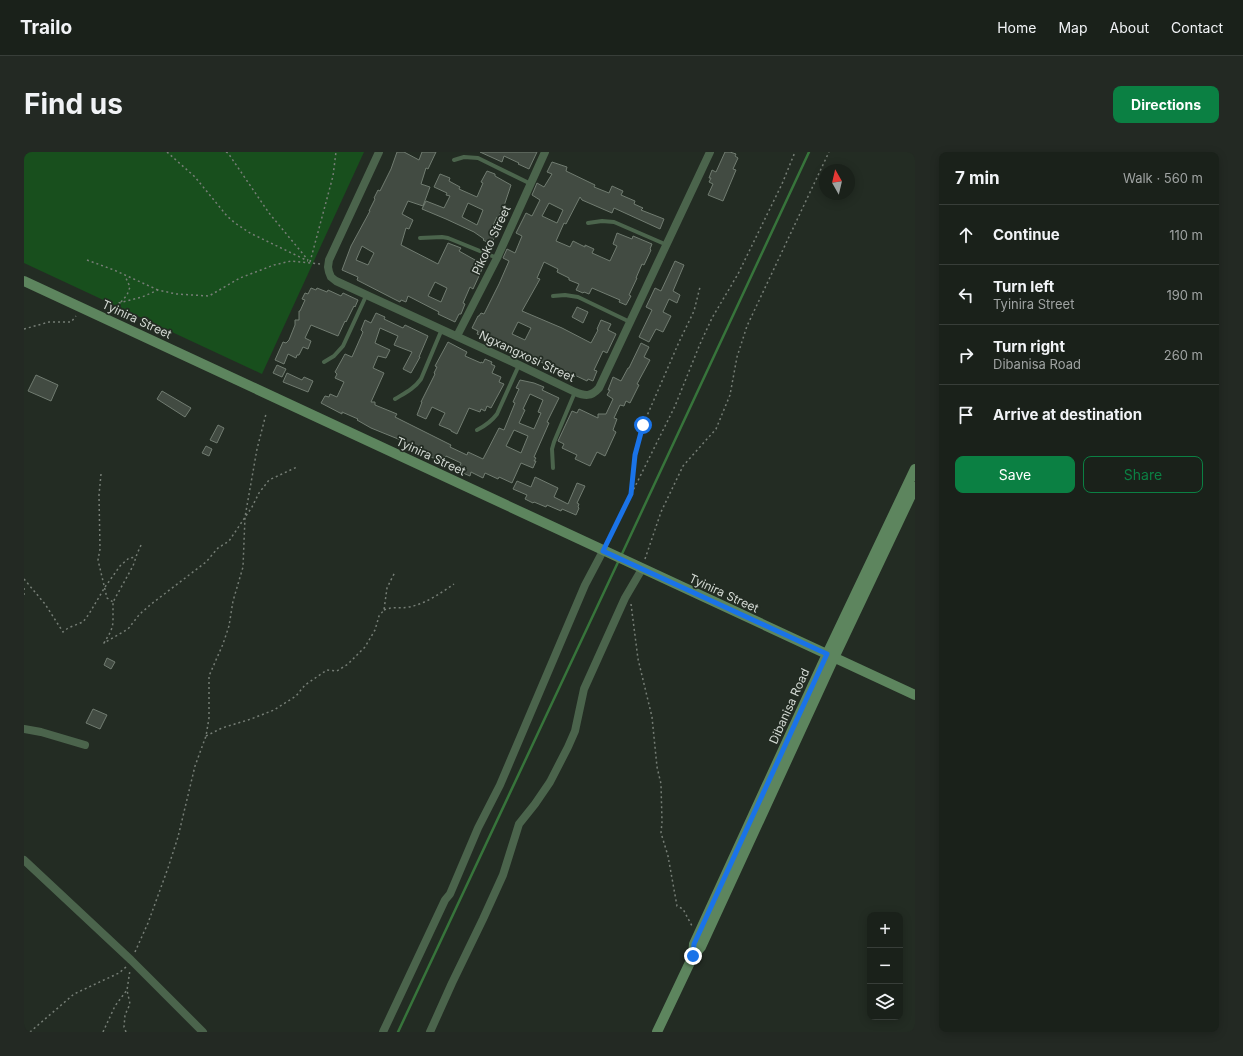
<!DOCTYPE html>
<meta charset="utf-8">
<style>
body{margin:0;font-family:Inter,sans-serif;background:#232923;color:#f1f3f6}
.controls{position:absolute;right:12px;bottom:12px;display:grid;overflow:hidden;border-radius:8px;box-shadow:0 2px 10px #0003}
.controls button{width:36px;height:36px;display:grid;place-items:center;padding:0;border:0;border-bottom:1px solid #383e39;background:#1a211a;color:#f1f3f6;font:20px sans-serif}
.compass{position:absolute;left:795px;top:12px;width:36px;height:36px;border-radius:50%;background:#1a211a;box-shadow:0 2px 10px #0003;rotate:352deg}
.stop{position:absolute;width:12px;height:12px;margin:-9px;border:3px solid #1a73e8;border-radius:50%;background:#fff}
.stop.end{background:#1a73e8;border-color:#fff;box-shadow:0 1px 4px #0008}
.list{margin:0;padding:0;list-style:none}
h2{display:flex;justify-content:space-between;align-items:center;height:52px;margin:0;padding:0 16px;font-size:17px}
h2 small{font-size:13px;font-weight:400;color:#9fa3a2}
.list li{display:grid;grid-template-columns:26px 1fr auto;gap:12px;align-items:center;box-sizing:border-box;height:60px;padding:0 16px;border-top:1px solid #383e39}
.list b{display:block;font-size:15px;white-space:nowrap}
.list p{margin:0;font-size:13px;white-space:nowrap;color:#9fa3a2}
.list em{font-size:13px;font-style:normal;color:#9fa3a2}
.actions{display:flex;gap:8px;padding:12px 16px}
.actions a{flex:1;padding:9px 0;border:1px solid #0b8043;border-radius:8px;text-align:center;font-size:14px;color:#0b8043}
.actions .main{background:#0b8043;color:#fff}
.icon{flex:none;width:22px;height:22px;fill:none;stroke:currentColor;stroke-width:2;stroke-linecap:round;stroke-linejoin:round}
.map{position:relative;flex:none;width:891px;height:880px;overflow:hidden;border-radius:8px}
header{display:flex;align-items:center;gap:24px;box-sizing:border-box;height:56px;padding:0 20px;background:#1a211a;border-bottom:1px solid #383e39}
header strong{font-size:19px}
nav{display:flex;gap:22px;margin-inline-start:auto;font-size:14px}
.intro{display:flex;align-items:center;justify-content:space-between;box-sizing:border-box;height:96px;padding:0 24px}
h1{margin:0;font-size:28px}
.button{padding:10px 18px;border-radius:8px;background:#0b8043;color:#fff;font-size:14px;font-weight:700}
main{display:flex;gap:24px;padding:0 24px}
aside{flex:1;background:#1a211a;border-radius:8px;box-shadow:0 2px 10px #0003}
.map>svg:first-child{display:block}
</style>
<header>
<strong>Trailo</strong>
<nav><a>Home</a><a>Map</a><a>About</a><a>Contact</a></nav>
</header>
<div class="intro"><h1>Find us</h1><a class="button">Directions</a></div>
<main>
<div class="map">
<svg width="891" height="880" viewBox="0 0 891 880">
<rect width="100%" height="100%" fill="#232c23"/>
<path fill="#184f1d" d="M0 0H340L238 222 0 111Z"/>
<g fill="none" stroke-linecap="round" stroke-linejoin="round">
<path stroke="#37743b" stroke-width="2.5" d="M597 404 785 0
M374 880 595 408"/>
</g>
<path fill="#424b42" stroke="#717c71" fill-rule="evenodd" d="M373 0H380L395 8 398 0H412L404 17 402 16 397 32 406 35 399 54 384 49 378 62 389 68 385 77 382 76 377 93 414 112 424 91 437 96 435 99 460 113 449 137 446 135 439 151 441 152 437 162H435L431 170 414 162 415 160 384 144 382 150 377 148 376 150 370 147 333 128 334 125 318 118 327 94 346 59H345L351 47 350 46 354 38 356 39 367 17ZM338 94 350 101 344 113 332 108ZM411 130 423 136 417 150 404 144Z
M456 0H513L505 17 494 12 495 11 480 4 478 10Z
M701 0H706L712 2 711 4 714 6 709 17 712 18 699 49 684 43 689 32 685 30 687 26H685L688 18 692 20Z
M528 10 543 15 542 19 571 33 570 35 585 41 588 34 599 39 597 43 611 49 610 52 619 56 617 58 640 67 636 77 590 56 588 61 558 48 556 45 542 72 540 71 532 89 546 95 549 89 561 95V93L570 97 568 101 586 109 593 94 589 92 593 81 608 87 609 84 628 92 626 97 627 98 620 113 618 112 612 126H613L605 143 607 144 602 153 595 150 596 148 568 136 565 142 560 140 559 141 552 138 555 132 545 128V126L533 120 534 117 520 110 513 126 516 127 498 159 538 176 567 191 574 178 573 177 577 168 587 172 584 178 592 182 583 201 579 199 570 218 573 219 569 229 564 227 563 229 538 217 537 218 514 209 513 211 495 201 496 200 475 191 473 195 467 192 468 188 453 182 454 179 448 176 454 164H455L457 161 460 162 475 132 485 109 479 106 483 97 491 101 498 84 492 81 502 61 508 64 516 48 508 43 513 31 520 35 528 22 523 20ZM525 51 539 58 533 71 518 64ZM494 170 507 176 501 188 488 182Z
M463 19 471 22V24L487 33 479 57 474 66 473 65 466 80 472 83 467 92 459 88 460 87 450 80 422 67 398 57 402 49 420 56 426 44 422 43 423 41 410 35 416 22 426 26 425 29 436 35 435 37 453 45 459 31 457 30ZM444 51 459 58 453 73 438 65Z
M651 109 660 113 649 139 656 143 653 151 645 147 639 160 647 164 639 180 632 177 625 190 615 185 628 158 622 155 631 136 637 139Z
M287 136 292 138 293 136 303 140 304 138 317 144 319 141 334 148 331 155 330 154 322 170 321 169 314 184 287 173 281 186 287 189 284 197 279 195 275 203H273L272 206 264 202 260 212 251 208 259 190 262 191 265 188 271 173V168H275V159H276L281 148 278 147 281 141 284 142Z
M553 155 564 160 559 171 548 165Z
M352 161 361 165 360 167 379 176 381 173 404 184 395 205H396L387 221 379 217 388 200 370 193 374 184 356 176 351 191 366 198 362 206 354 204 349 216 360 221 347 250H351V253L373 262 371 265 427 293 426 295 443 303 444 300 459 307 475 276 480 278 491 251 489 250 495 237 492 236 496 228 510 231 520 235 518 238 535 246 523 270 525 271 510 305 512 306 510 309H512L509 316 497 311 488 331 475 325 474 327 461 321 459 326 447 320 446 324 434 319 437 311 422 304 419 310 409 306 399 301 400 299 389 294V293L347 276 333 268 334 267 318 260V262L297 251 301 244 305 245 306 242 313 245 320 230 311 226 313 222 311 220 321 202 328 205 339 180 337 178 341 168 347 171ZM506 242 519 248 514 260 517 261 510 277 495 271 501 258 499 257ZM490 278 504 284 497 301 482 294Z
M424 190 443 200 441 204 457 211V210L459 211 461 207 468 210 467 212 471 214 468 221 477 225 475 230 480 232 467 256 463 254 461 259 457 257 456 260 445 256 433 282 427 279V278L415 273 421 261 408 255 402 267 393 263 398 250H397L411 222 410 221 413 215 411 214Z
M617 191 625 195 620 205 626 208 613 232 615 233 606 251 602 249 600 254 596 253 590 266 593 267 589 278 592 280 581 304 573 300 566 314 551 307 553 303 538 296 540 292 534 289 548 259 553 261 555 257 574 266V262H582L589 247 583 243 586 238H584L589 225 597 229 604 216H605Z
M253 213 262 217 258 225 249 221Z
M263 221 278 228 280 225 289 229 284 240 259 230Z
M12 223 34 233 27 249 4 239Z
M138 239 167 256 161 265 133 247Z
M194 273 200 276 193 291 186 288Z
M182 294 188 297 185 304 178 301Z
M511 325 534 336 530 345 544 352 553 331 561 334 553 351 555 352 554 355 555 356 552 363 538 357 537 359 523 353 522 355 510 350 509 351 501 347 503 343 489 337 493 329 507 335Z
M83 506 91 510 87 517 80 513Z
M69 557 83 563 76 577 62 571Z"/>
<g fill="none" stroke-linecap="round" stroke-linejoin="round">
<path stroke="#767e76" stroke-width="1.5" stroke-dasharray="2 3" stroke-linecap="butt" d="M143 0 171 25 203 64 211 71 226 81 284 109
M202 0 204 1 245 61 284 108
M63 108 90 118 134 138
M286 110 309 24 312 0
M97 150 103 143 106 135 101 124
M90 160 95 151 118 145 134 138 152 142 185 144 216 126 250 113 267 109 296 112
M0 177 25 170H47L52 164
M77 322 75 343 76 397 74 408 83 446 89 450
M607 340 611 303 619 273 655 190 670 159 676 135
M583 391 651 254 676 192 688 166 714 122 758 32 771 0
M117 393 113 402 109 414 89 450V471L87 479 80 491 104 477 115 463 119 459 123 456 126 453 182 410 194 396 205 389 228 355 235 341 245 328 273 315
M621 407 637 360 659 314 692 277 706 243 713 205 723 174 805 0
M0 427 21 452 39 480 44 476 59 470 65 462 81 435 96 414 105 406 112 405
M0 436V446
M607 452 614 507 628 565 633 615 637 632 638 670 637 681 644 704 653 754 659 757 668 774
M360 458C369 454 375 457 385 455 401 452 417 441 430 432
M182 584 198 576 227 567 250 558 272 544 281 533 303 518 313 519 324 512 341 495 351 478 355 464 360 458 363 436 371 420
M111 800 124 771 144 716 154 685 171 614 182 584 185 566V524L199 492 205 474 209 449 219 415 221 365 233 297 242 262
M6 880 50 842 95 821 102 815
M79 880 91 854 103 838
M102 880 100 875 101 863 106 852 103 838 106 818"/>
<path stroke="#4b644c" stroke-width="4" d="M430 8 440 5 454 6 507 32
M564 71 578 69 590 70 643 93
M396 86 418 85 424 86 473 106
M529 144 541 143 554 145 606 170
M300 210 310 204 319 194 342 144
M371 247C381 241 390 237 397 227L418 177
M453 278C461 274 467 270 473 262L495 213
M529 316 528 297 530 290 551 240"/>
<path stroke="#4b644c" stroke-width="8" d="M355 0 305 108 304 115 305 120 307 125 312 129 495 213 551 240C561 244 567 245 575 236L686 0
M433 184 473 106 521 0
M0 577 17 580 61 593
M0 708 107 808 179 880
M359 880 421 748 426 742 454 676 476 633 561 433 579 399
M406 880 428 831 459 767 479 723 495 672 511 652 526 630 544 595 551 579 560 537 601 446 618 417"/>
<path stroke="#5d855e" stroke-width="10" d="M0 129 891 543
M669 804 677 795 810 506 891 335
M633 880 669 804 670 792 803 502 891 317"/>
</g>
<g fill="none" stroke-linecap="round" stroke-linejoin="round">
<path stroke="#1a73e8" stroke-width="5" d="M619 273 611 303 607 342 579 399 803 502 670 792 669 804"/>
</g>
<g text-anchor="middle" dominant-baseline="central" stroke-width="3.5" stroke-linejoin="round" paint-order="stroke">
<g font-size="12" fill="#d3d9d3" stroke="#232c23">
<text transform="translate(467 88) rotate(-65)">Pikoko Street</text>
<text transform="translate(113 167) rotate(25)">Tyinira Street</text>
<text transform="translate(503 204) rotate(25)">Ngxangxosi Street</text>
<text transform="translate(407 304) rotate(25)">Tyinira Street</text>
<text transform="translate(700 441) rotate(25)">Tyinira Street</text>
<text transform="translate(765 554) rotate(-66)">Dibanisa Road</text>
</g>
</g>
</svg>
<div class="controls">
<button>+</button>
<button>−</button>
<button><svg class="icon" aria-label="layers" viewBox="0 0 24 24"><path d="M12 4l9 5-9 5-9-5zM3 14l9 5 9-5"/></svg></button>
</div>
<svg class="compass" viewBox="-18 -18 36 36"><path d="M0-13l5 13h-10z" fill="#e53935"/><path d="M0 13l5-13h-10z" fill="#9fa3a2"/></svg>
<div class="stop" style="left:619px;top:273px"></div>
<div class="stop end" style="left:669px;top:804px"></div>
</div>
<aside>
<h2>7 min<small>Walk · 560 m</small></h2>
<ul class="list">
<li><svg class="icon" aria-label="ahead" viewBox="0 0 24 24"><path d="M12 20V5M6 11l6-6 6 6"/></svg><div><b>Continue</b></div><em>110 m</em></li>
<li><svg class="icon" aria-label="left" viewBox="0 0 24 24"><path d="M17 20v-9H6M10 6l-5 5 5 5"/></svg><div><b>Turn left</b><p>Tyinira Street</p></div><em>190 m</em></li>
<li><svg class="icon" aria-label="right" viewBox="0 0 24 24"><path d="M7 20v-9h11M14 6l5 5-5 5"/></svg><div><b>Turn right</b><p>Dibanisa Road</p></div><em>260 m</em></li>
<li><svg class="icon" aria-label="arrive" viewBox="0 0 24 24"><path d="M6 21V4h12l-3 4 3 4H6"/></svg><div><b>Arrive at destination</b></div></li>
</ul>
<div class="actions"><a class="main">Save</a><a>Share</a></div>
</aside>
</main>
